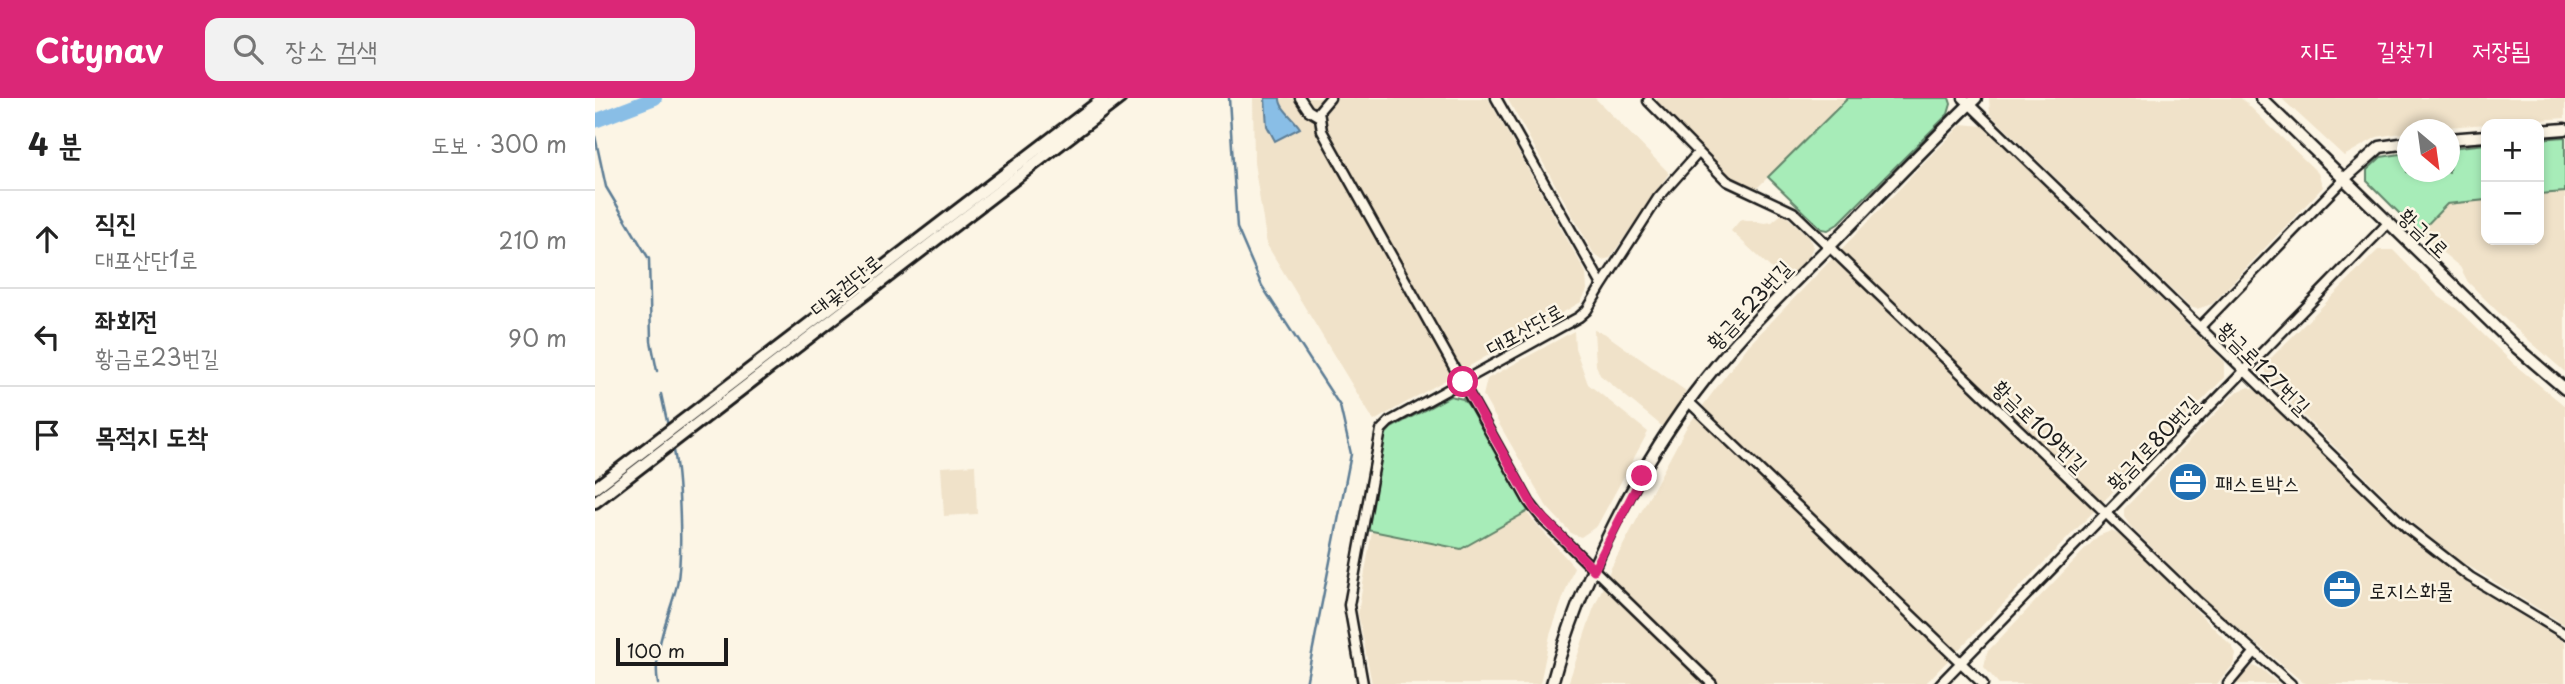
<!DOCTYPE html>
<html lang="ko">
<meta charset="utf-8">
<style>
body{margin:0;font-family:"Playpen Sans","Poor Story",sans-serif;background:#f2f2f2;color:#222}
.controls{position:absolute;right:21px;top:21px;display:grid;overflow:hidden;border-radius:14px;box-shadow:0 4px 10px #0003}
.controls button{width:63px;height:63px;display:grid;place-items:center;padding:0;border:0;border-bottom:2px solid #e0e0e0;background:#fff;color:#222;font:35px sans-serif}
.compass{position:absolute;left:1802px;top:21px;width:63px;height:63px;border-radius:50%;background:#fff;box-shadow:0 4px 10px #0003;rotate:151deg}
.scale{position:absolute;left:21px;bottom:18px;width:112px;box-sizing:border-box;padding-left:7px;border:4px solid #1c1c1c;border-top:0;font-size:19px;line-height:24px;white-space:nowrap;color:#1c1c1c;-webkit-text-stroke:5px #fcf5e5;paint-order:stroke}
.stop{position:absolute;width:21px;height:21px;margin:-16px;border:5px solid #db2777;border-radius:50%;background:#fff}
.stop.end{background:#db2777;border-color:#fff;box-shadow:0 2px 7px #0008}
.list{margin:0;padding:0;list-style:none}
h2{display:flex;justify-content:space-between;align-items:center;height:91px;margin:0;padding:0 28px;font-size:30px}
h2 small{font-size:23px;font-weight:400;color:#767676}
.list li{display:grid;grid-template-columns:46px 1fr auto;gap:21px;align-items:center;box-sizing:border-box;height:98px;padding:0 28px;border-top:2px solid #e0e0e0}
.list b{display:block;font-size:26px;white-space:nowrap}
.list p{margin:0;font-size:23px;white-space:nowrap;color:#767676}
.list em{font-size:23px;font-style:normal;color:#767676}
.icon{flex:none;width:38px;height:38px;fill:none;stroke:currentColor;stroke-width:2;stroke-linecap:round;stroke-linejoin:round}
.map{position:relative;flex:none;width:1970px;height:586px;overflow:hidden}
header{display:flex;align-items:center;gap:42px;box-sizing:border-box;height:98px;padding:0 35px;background:#db2777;color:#fff}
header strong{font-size:33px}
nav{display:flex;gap:38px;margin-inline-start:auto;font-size:24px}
.search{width:490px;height:63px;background:#f2f2f2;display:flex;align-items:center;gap:18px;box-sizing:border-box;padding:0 24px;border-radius:14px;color:#767676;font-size:26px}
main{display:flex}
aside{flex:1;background:#fff}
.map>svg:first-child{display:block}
</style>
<header>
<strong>Citynav</strong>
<div class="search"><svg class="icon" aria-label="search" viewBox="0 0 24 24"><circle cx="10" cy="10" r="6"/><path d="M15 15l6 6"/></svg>장소 검색</div>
<nav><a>지도</a><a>길찾기</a><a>저장됨</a></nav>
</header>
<main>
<aside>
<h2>4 분<small>도보 · 300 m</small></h2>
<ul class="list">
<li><svg class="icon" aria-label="ahead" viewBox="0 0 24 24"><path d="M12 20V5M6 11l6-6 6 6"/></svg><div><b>직진</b><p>대포산단1로</p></div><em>210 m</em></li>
<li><svg class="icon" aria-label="left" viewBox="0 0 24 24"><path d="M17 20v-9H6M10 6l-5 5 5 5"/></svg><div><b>좌회전</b><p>황금로23번길</p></div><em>90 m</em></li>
<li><svg class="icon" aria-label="arrive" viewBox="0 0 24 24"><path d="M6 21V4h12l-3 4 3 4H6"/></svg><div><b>목적지 도착</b></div></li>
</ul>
</aside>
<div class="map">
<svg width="1970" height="586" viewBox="0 0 1970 586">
<rect width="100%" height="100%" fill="#fcf5e5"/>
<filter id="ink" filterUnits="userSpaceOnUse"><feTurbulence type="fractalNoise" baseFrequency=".0143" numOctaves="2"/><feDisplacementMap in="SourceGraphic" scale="14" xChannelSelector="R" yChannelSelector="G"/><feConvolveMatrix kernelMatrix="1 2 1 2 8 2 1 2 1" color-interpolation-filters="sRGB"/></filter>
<g filter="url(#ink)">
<path fill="#f0e2c9" d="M658 0H893L991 175 992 192 986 204 779 323 672 147 659 65Z
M912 0H1000L1074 75 1015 160 1007 162 999 156Z
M1055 0H1253L1161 91 1134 79Z
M1394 0H1646L1723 75 1728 89 1617 206 1602 211 1595 209 1563 179 1395 16Z
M1686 0H1970V20L1812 32V34L1782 39 1749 58Z
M1367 26 1388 28 1629 263V280L1330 586H973L998 512 1016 470 1091 330 1153 248Z
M1970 94V274L1913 224 1873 184 1865 169 1824 135 1852 106 1891 102V142H1944V96Z
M1188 115 1214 139 1218 149 1214 158 1191 184 1136 133 1146 121 1170 125 1177 124Z
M1783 152H1798L1843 198 1862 211 1920 267 1970 308V527L1862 461 1815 423 1672 282 1670 266Z
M999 232 1009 235 1091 293 1068 329 1005 277 1001 267Z
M979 233 980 250 993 286 1053 334 1002 428 986 439 977 436 952 409 888 298 892 281Z
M1654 289 1667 296 1823 447 1874 486 1970 544V586H1710L1621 512 1536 429 1529 419V411L1641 294Z
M380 367 382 416 349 418 346 369Z
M931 414 979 469 955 537 945 586H777L763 515 777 433 866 451Z
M1516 433 1525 437 1637 548 1641 556 1638 567 1622 586H1404L1389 569 1392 554 1503 438Z
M1658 568 1667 571 1683 586H1638Z"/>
<path fill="#a7ecb8" stroke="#62846a" stroke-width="2" d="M1253 0H1354L1356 6 1353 16 1243 126 1233 132 1227 131 1173 79Z
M1970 39V94L1944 96V41Z
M1891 46V102L1852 106 1824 135 1772 83V72L1786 59 1812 55V74H1854L1855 50Z
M855 298 868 301 876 310 933 413 866 451 772 432 788 339 796 330Z"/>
<path fill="#89bee6" stroke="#5d7d95" stroke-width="2" d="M670 0H685C684 10 699 20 705 30L680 43 672 28Z"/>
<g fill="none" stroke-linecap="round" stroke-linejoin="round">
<path stroke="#5d7d95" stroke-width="2.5" d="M634 0 642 130 667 188 745 308 756 356 711 586
M0 38 11 89 54 161 56 243 62 273
M66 296 73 328
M63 586C57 552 74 519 82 487 88 457 85 378 78 348"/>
<path stroke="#89bee6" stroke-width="14" d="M0 23 60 0"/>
<g stroke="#1c1c1c" stroke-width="13">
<path id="minor" d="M705 0 713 12 723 18
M735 0 724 13 727 33 934 404 949 423 1117 586
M1368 0 1812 430 1875 479 1970 536
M1053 3 1132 83 1198 114 1601 502 1696 586
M1007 187 1063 100 1103 55
M1605 229 1749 81
M1094 304 1388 586
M768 586 754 507 786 332 794 324 984 219 992 212 1007 187 901 0
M1345 586 1793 125
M1633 586 1659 555"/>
</g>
<g stroke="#1c1c1c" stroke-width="15">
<path id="tertiary" d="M1666 0 1922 250 1970 291
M1944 33 1970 31
M1854 41 1891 38
M1749 81 1785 49 1812 45
M957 586C985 481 1044 365 1112 279 1149 232 1193 190 1235 148 1284 98 1331 48 1381 0"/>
</g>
<g stroke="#1c1c1c" stroke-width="16">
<path id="secondary" d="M0 390 509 0
M0 404 525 0"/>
</g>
<use href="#minor" stroke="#fcf5e5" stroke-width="8"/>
<use href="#tertiary" stroke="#fcf5e5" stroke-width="10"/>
<use href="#secondary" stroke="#fcf5e5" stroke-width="10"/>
</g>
</g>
<g fill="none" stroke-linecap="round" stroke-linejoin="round" filter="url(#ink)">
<path stroke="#db2777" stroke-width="9" d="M868 284 939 410 999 472 1047 378"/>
</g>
<defs>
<g id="office-disc" transform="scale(2.0125)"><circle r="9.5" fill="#1f6fb2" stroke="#fcf5e5"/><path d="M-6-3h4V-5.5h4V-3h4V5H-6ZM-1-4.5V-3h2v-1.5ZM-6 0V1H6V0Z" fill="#fff"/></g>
</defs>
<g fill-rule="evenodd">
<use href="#office-disc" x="1593" y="384"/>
<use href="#office-disc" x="1747" y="491"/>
</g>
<g text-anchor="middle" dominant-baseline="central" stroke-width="5" stroke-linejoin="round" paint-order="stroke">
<g font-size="21" fill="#1c1c1c" stroke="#fcf5e5">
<text transform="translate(1830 134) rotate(44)">황금1로</text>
<text transform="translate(250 186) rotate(-39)">대곶검단로</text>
<text transform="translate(1153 206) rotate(-47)">황금로23번길</text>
<text transform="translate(929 230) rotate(-29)">대포산단로</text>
<text transform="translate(1670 269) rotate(45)">황금로127번길</text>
<text transform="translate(1446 327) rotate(44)">황금로109번길</text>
<text transform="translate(1557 344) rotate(-46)">황금1로80번길</text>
</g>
<g font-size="21" fill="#1c1c1c" stroke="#fcf5e5" text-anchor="start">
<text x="1620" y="384">패스트박스</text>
<text x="1774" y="491">로지스화물</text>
</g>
</g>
</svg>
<div class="controls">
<button>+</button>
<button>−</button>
</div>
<svg class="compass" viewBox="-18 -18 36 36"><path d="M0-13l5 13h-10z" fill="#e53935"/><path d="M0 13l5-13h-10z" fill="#767676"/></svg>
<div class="scale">100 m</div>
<div class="stop" style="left:868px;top:284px"></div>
<div class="stop end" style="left:1047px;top:378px"></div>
</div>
</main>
